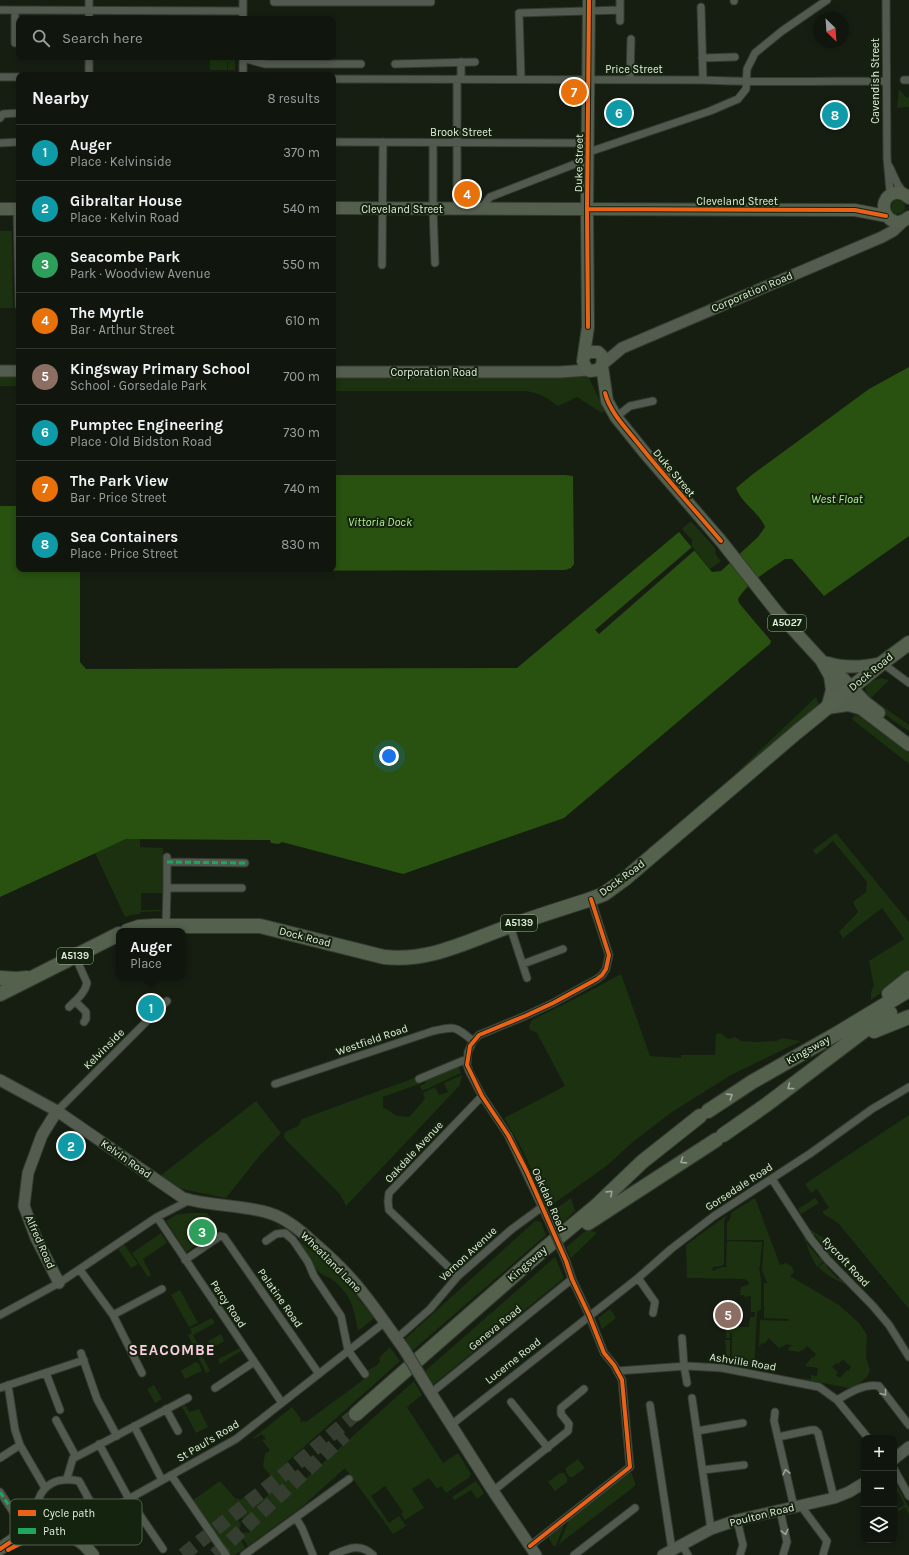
<!DOCTYPE html>
<meta charset="utf-8">
<style>
body{margin:0;font-family:Karla,sans-serif;background:#1e231c;color:#f1f3f6}
.controls{position:absolute;right:12px;bottom:12px;display:grid;overflow:hidden;border-radius:8px;box-shadow:0 2px 6px #0003}
.controls button{width:36px;height:36px;display:grid;place-items:center;padding:0;border:0;border-bottom:1px solid #30352e;background:#10160e;color:#f1f3f6;font:20px sans-serif}
.compass{position:absolute;left:813px;top:12px;width:36px;height:36px;border-radius:50%;background:#10160e;box-shadow:0 2px 6px #0003;rotate:155deg}
.you{position:absolute;left:389px;top:756px;width:14px;height:14px;margin:-10px;border:3px solid #fff;border-radius:50%;background:#1a73e8;box-shadow:0 0 0 6px #1a73e833}
.badge{display:grid;place-items:center;width:26px;height:26px;border-radius:50%;background:#d93025;color:#fff;font-size:13px;font-weight:700}
.pin{position:absolute;translate:-50% -50%;border:2px solid #fff;box-shadow:0 1px 4px #0006}
.popup{position:absolute;left:116px;top:928px;width:70px;height:52px;box-sizing:border-box;display:grid;place-content:center;border-radius:8px;background:#10160e;filter:drop-shadow(0 1px 3px #0005);font-size:13px;white-space:nowrap;color:#9c9f9e}
.popup b{font-size:15px;color:#f1f3f6}
.popup::after{content:'';position:absolute;left:50%;top:100%;margin-left:-8px;border:8px solid transparent;border-top-color:#10160e}
.list{margin:0;padding:0;list-style:none}
h2{display:flex;justify-content:space-between;align-items:center;height:52px;margin:0;padding:0 16px;font-size:17px}
h2 small{font-size:13px;font-weight:400;color:#9c9f9e}
.list li{display:grid;grid-template-columns:26px 1fr auto;gap:12px;align-items:center;box-sizing:border-box;height:56px;padding:0 16px;border-top:1px solid #30352e}
.list b{display:block;font-size:15px;white-space:nowrap}
.list p{margin:0;font-size:13px;white-space:nowrap;color:#9c9f9e}
.list em{font-size:13px;font-style:normal;color:#9c9f9e}
.icon{flex:none;width:22px;height:22px;fill:none;stroke:currentColor;stroke-width:2;stroke-linecap:round;stroke-linejoin:round}
.map{position:relative;flex:none;width:909px;height:1555px;overflow:hidden}
.search{position:absolute;background:#10160e;box-shadow:0 2px 6px #0003;left:16px;top:16px;width:320px;height:44px;display:flex;align-items:center;gap:10px;box-sizing:border-box;padding:0 14px;border-radius:8px;color:#9c9f9e;font-size:15px}
.panel{position:absolute;background:#10160e;box-shadow:0 2px 6px #0003;left:16px;top:72px;width:320px;height:500px;border-radius:8px}
.map>svg:first-child{display:block}
</style>
<div class="map">
<svg width="909" height="1555" viewBox="0 0 909 1555">
<rect width="100%" height="100%" fill="#161e12"/>
<path fill="#1b3110" fill-rule="evenodd" d="M210 57H235V70H228V62L227 61V70H210Z
M899 89 907 98 909 96V107L897 108Z
M891 207a7 7 0 1 1 14 0a7 7 0 1 1-14 0Z
M0 231H12L13 308H0Z
M583 374 588 376 605 411 602 413 577 397 558 406C548 398 539 393 526 391H333V377Z
M0 377H19V386H0Z
M691 521 715 548 716 555 721 561 710 569 692 547V540L682 529Z
M881 678 889 680 871 698 909 725V731C896 722 839 689 881 678Z
M816 697 819 704 711 800 611 884 610 882 710 798Z
M855 715 859 716 909 753V764L853 720 852 718Z
M836 833 909 922V972L871 1000V992L874 986 869 961 904 939 882 908 843 938 839 932 858 912 853 902 866 892 867 882 833 841 816 855 813 850Z
M126 839H140V847L163 848V893H141V910H163V911L140 912V914L131 915 125 917 95 853Z
M621 974 650 1056 681 1058V1055H715L716 1034 721 1033 728 1039 736 1037 741 1041 759 1042 776 1041 782 1038 801 1041 731 1075 672 1112 634 1141 605 1167 549 1207 521 1147 504 1118 565 1086 537 1033 530 1030 529 1025 532 1020 586 993Z
M457 1067H459L461 1073 422 1091 420 1086 426 1083 425 1080Z
M462 1075 460 1085 346 1206 340 1194 285 1139 284 1136 285 1132 298 1126 302 1119 417 1077 419 1084 383 1097V1107L397 1116 409 1117 425 1099 423 1093 435 1087 439 1095 448 1092 444 1083Z
M256 1101 281 1133 261 1154 226 1198 177 1188 160 1176Z
M909 1115V1309L838 1223 825 1215 822 1212 829 1208 817 1189 811 1193 805 1184Z
M571 1198 575 1211 558 1227 551 1212Z
M755 1198 780 1265 787 1263 792 1267 794 1272 790 1276 839 1305 859 1323 867 1335 866 1357 870 1371 867 1377 855 1387 849 1388 797 1378 811 1379V1375L817 1376 818 1368 805 1366 812 1357 813 1358 816 1354 807 1346 802 1351 801 1350 799 1352 788 1350 789 1347 793 1346 787 1344 779 1348 769 1338 764 1344 762 1343 759 1347 760 1320 788 1321 789 1319 764 1318V1283H767L762 1270 764 1240H727V1223L730 1219 732 1212ZM843 1359 851 1367 848 1371 847 1370 840 1378 836 1375 838 1372 832 1367 836 1363 838 1364Z
M815 1198 819 1203 801 1214 798 1209Z
M188 1213H207L219 1229 196 1245 188 1233H187L195 1246 186 1252 166 1221 176 1215Z
M727 1215 724 1221V1264L722 1266 713 1267 712 1271 722 1267H727L726 1265 727 1241 762 1242 760 1265 759 1268 761 1279V1309L757 1312 754 1369 738 1366V1364L732 1363V1333H730V1338H726V1327H749L750 1317H755V1312H751V1296L745 1297 744 1295H740L741 1287 749 1284 748 1281 744 1279 687 1278 686 1245Z
M535 1221 541 1222 546 1235 412 1351 405 1341V1339Z
M276 1224C318 1252 343 1278 374 1318L373 1319 358 1331C354 1308 351 1293 330 1278 326 1276 322 1275 319 1272 310 1262 304 1249 294 1239 288 1234 280 1231 276 1224Z
M588 1229 597 1233 571 1258 566 1247Z
M809 1229 825 1239 835 1251 829 1257 824 1251 826 1249 815 1235 813 1236Z
M161 1233 167 1243 143 1259 151 1275 148 1277 132 1253Z
M803 1235 807 1240 806 1242 819 1258 821 1257 824 1261 817 1267 810 1254Z
M124 1244 138 1264 131 1268 118 1249Z
M555 1257 564 1278 434 1384 432 1383 425 1371Z
M825 1262 827 1264 826 1266 838 1279 840 1278 845 1283 844 1284 829 1276 818 1267Z
M180 1290 198 1323 189 1327 171 1295Z
M610 1309 616 1318 602 1329 598 1318Z
M212 1318 215 1323 193 1335 198 1345 197 1346 210 1371 206 1373 188 1335 192 1333 190 1329Z
M221 1334 224 1341 223 1342 212 1348 208 1341Z
M725 1340H730V1364H727Z
M390 1347 400 1361 286 1463 303 1481 414 1381 422 1395 407 1407 443 1463 458 1453 471 1474 469 1476 470 1477 446 1493 441 1486 437 1489 429 1478 412 1489 424 1508 405 1520 401 1514 403 1512 385 1486 371 1496 389 1523 399 1516 406 1526 393 1534 345 1468 303 1506 248 1546 241 1536V1533L251 1532V1526L243 1518 238 1520 241 1524 239 1535 245 1548 235 1555H230L193 1500 220 1481 236 1499 237 1498 240 1500 249 1493 259 1503 278 1486 263 1466 265 1453 270 1451 262 1440 266 1439 262 1434 254 1439 253 1438 292 1407 301 1419 300 1423 304 1421 306 1422 363 1380 367 1374 368 1370 376 1366 380 1362 379 1358Z
M240 1348 241 1351 220 1364 218 1359Z
M196 1362 199 1364 202 1371 185 1379 181 1371 182 1370Z
M154 1385 162 1399 155 1403 147 1389Z
M181 1405 186 1406 189 1412 199 1409 208 1427 196 1433Z
M578 1459 585 1468 573 1477H569L566 1472V1468Z
M631 1472 635 1483V1486L559 1544 570 1518Z
M560 1473H564L567 1478V1482L555 1491 548 1482Z
M894 1480 909 1508V1514L905 1507 899 1511 897 1509 905 1505 898 1492 894 1494Z
M476 1481 484 1493 477 1499 471 1490 455 1500 452 1497Z
M564 1525 556 1545 554 1547 548 1537Z"/>
<path fill="#295110" d="M909 367V536L824 596 792 559H785C769 570 748 582 738 599L739 603 771 641 770 644 564 818 403 874 282 842 279 844 271 843 270 840 126 839 0 897V506H19V569H80V662L86 669 517 668 679 532 712 572 721 571 758 537 765 527C759 512 742 504 736 488L753 474 869 389Z
M333 475H565L573 476 574 564 571 568 565 570 128 571V569H333Z"/>
<path fill="#161e12" d="M692 547 695 550 599 634 595 630Z"/>
<g fill="none" stroke-linecap="round" stroke-linejoin="round">
<path stroke="#353d31" stroke-width="14" stroke-dasharray="14 7" stroke-linecap="butt" d="M183 1555 294 1466 356 1414
M215 1555 345 1435"/>
<g stroke="#343a31" stroke-width="9">
<path id="street" d="M243 0V19
M274 0V2H431
M620 0V21
M734 0V1
M886 0 887 158 890 191 889 196
M701 7 703 80
M0 10 243 11
M89 19V0
M15 43V11
M89 57V75
M243 58 265 64H361
M702 58 735 57
M461 62V79
M395 64 475 62
M243 75V57
M0 77H19
M333 79 703 80C764 83 825 81 886 81
M457 79V209
M521 79 519 13 620 10
M630 80 631 39
M904 80H909
M0 118 3 114 19 113
M333 142 588 143
M0 143 19 142
M433 143V209L435 263
M589 152 710 111 738 99 746 89 747 69 755 53 782 31 827 0
M889 166 898 185 905 194
M17 209 19 306
M481 209 490 197 588 159
M382 265 383 142
M616 417 630 406 653 401
M882 663 909 683
M167 857V888H242
M167 862 245 863
M166 926 167 888
M510 926 527 978
M523 964 563 949
M75 1001 86 1012V1019L84 1022
M69 1007C76 1000 85 993 87 983L75 956
M419 1079 467 1059
M275 1084 433 1031C455 1026 455 1026 473 1041
M57 1111 167 1001
M772 1179 811 1239 827 1259 873 1306 889 1325 909 1357
M157 1217 282 1403
M551 1226 508 1135 482 1096 469 1071 467 1065 468 1052 473 1041 479 1035 525 1016 553 1003 597 979 602 975 606 969 609 955 591 899
M266 1241 276 1234 285 1233 293 1240 308 1262 314 1276 341 1316 348 1350 365 1374
M185 1260 220 1236 224 1237 319 1374
M80 1270 113 1315 142 1373
M458 1276 389 1210 388 1201 389 1193 482 1096
M638 1278 655 1302 653 1313
M0 1315 59 1283 157 1217 190 1200
M113 1315 162 1289
M682 1338 684 1366 687 1383
M396 1339 430 1309 458 1276 512 1229 542 1207
M81 1353 97 1399 117 1436
M617 1371 687 1366 722 1368 819 1387 837 1400 868 1438
M46 1373 60 1410
M8 1385 15 1430 20 1445 45 1488
M0 1388 84 1360
M215 1388 254 1362
M431 1393 572 1279
M692 1398 711 1529
M837 1400C849 1393 865 1383 879 1386L909 1425
M511 1402 548 1448
M650 1405 672 1550
M166 1409 178 1431
M775 1412 774 1421 794 1507
M56 1420 76 1457
M451 1425 638 1278 671 1249 714 1216 811 1153 872 1109 909 1087
M134 1426 162 1480
M697 1431 743 1423
M778 1437 811 1430H815L818 1433 834 1498
M99 1444 129 1499 163 1549
M0 1458 20 1445
M894 1469 909 1496
M703 1470 744 1465
M171 1475 226 1555
M67 1478 73 1458 76 1457 188 1398
M493 1491 568 1431 569 1424 561 1414V1408L584 1389
M0 1492 21 1524 34 1526
M801 1506 827 1541 823 1555
M780 1510 787 1542 783 1555
M296 1518 302 1528 313 1555
M737 1520 743 1545 740 1555
M73 1537 76 1531 82 1525 236 1439 385 1322
M36 1539C31 1506 39 1473 79 1481L98 1516
M682 1545 688 1555
M530 1546 630 1467 622 1380 614 1365 604 1353 589 1315 572 1279 566 1261
M244 1555 349 1479
M333 1555C347 1549 360 1542 373 1555
M574 1555 635 1508"/>
</g>
<g stroke="#343a31" stroke-width="13">
<path id="secondary" d="M603 364 622 348 882 237 893 231 906 219
M0 371H19
M333 372H560L588 370
M0 1080 57 1111 183 1198C212 1207 243 1204 272 1214 287 1219 300 1230 312 1241 327 1254 342 1268 355 1283 373 1304 388 1327 404 1349
M57 1111 42 1135 28 1173 24 1206 36 1238 59 1283
M429 1390 493 1491 536 1555
M894 1459 909 1447
M663 1555 711 1529 737 1520 834 1498 849 1492 864 1483"/>
</g>
<g stroke="#343a31" stroke-width="14">
<path id="primary" d="M909 198C905 194 900 192 895 193 872 199 889 235 909 217
M333 208 855 210 886 216
M0 209H19
M584 356 589 352H598L603 357 602 366 597 370 590 371 586 368 583 361 588 327 587 209 589 0
M602 366 607 401 616 417 645 453 721 541 777 612 821 660 830 676 851 701 909 745
M824 662 837 672 865 702 879 713
M828 663C846 669 864 667 882 663
M830 676 832 690 827 708 848 705 859 708
M0 1549C13 1539 31 1526 48 1530 52 1530 56 1533 60 1534 77 1538 82 1541 93 1555"/>
</g>
<g stroke="#343a31" stroke-width="16">
<path id="highway" d="M127 931 139 927 154 926H260L384 957C430 962 468 941 510 926 537 916 564 908 591 899L604 894 626 878 797 732 882 663 909 643
M0 978 17 979 27 978
M0 994 119 934
M889 994 909 978
M874 1031 909 1017
M708 1111 752 1082 838 1033 909 990
M723 1135 766 1105 869 1027 890 1013
M588 1223 716 1140
M356 1414 542 1251 595 1207 642 1162 700 1116"/>
</g>
<use href="#street" stroke="#525a4f" stroke-width="7"/>
<use href="#secondary" stroke="#535c4e" stroke-width="11"/>
<use href="#primary" stroke="#545f4e" stroke-width="12"/>
<use href="#highway" stroke="#54614d" stroke-width="14"/>
<g stroke="#343a31" stroke-width="9" stroke-linecap="butt">
<path id="street-bridge" d="M551 1226 566 1261"/>
</g>
<g stroke="#343a31" stroke-width="13" stroke-linecap="butt">
<path id="secondary-bridge" d="M404 1349 429 1390"/>
</g>
<use href="#street-bridge" stroke="#525a4f" stroke-width="7"/>
<use href="#secondary-bridge" stroke="#535c4e" stroke-width="11"/>
<path stroke="#20a55d" stroke-width="3" stroke-dasharray="6 3" stroke-linecap="butt" d="M167 862 245 863
M0 1492 21 1524 34 1526"/>
<g stroke="#14230d" stroke-width="6">
<path id="cycleway" d="M587 209 855 210 886 216
M588 327 587 209 589 0
M605 393C610 412 625 427 637 442 664 476 693 508 721 541
M530 1546 630 1467 622 1380 614 1365 604 1353 589 1315 572 1279 566 1261 527 1172 508 1135 482 1096 467 1065 470 1046 479 1035 525 1016 553 1003 597 979 602 975 606 969 609 955 591 899
M0 1549 21 1535 35 1531 49 1530 58 1534 73 1537
M8 1550C15 1546 22 1542 31 1540 40 1537 49 1537 58 1534"/>
</g>
<use href="#cycleway" stroke="#ea6118" stroke-width="4"/>
</g>
<defs><path id="oneway-chevron" d="M-2-3.5L2.5 0L-2 3.5" fill="none" stroke-width="1.6" stroke-linecap="round" stroke-linejoin="round"/></defs>
<g stroke="#9ca896">
<use href="#oneway-chevron" transform="translate(790 1087) rotate(143)"/>
<use href="#oneway-chevron" transform="translate(730 1096) rotate(-33)"/>
<use href="#oneway-chevron" transform="translate(683 1161) rotate(147)"/>
<use href="#oneway-chevron" transform="translate(610 1193) rotate(-44)"/>
</g>
<g stroke="#9ba498">
<use href="#oneway-chevron" transform="translate(884 1393) rotate(52)"/>
<use href="#oneway-chevron" transform="translate(786 1472) rotate(-103)"/>
<use href="#oneway-chevron" transform="translate(785 1532) rotate(77)"/>
</g>
<g text-anchor="middle" dominant-baseline="central" stroke-width="4" stroke-linejoin="round" paint-order="stroke">
<g fill="#14230d" stroke="#a6b1a1" stroke-width="1">
<rect x="768" y="615" width="38" height="16" rx="3"/>
<rect x="501" y="915" width="36" height="16" rx="3"/>
<rect x="57" y="948" width="36" height="16" rx="3"/>
</g>
<g font-size="10" font-weight="bold" fill="#e4eee0">
<text x="787" y="623">A5027</text>
<text x="519" y="923">A5139</text>
<text x="75" y="956">A5139</text>
</g>
<g font-size="11" fill="#e4eee0" stroke="#14230d">
<text x="634" y="69">Price Street</text>
<text transform="translate(875 81) rotate(-90)">Cavendish Street</text>
<text x="461" y="132">Brook Street</text>
<text transform="translate(579 163) rotate(-89)">Duke Street</text>
<text x="737" y="201">Cleveland Street</text>
<text x="402" y="209">Cleveland Street</text>
<text transform="translate(752 292) rotate(-23)">Corporation Road</text>
<text x="434" y="372">Corporation Road</text>
<text transform="translate(674 473) rotate(50)">Duke Street</text>
<text transform="translate(871 672) rotate(-39)">Dock Road</text>
<text transform="translate(622 878) rotate(-36)">Dock Road</text>
<text transform="translate(305 937) rotate(14)">Dock Road</text>
<text transform="translate(372 1040) rotate(-19)">Westfield Road</text>
<text transform="translate(104 1049) rotate(-45)">Kelvinside</text>
<text transform="translate(808 1050) rotate(-29)">Kingsway</text>
<text transform="translate(414 1152) rotate(-47)">Oakdale Avenue</text>
<text transform="translate(126 1159) rotate(35)">Kelvin Road</text>
<text transform="translate(739 1187) rotate(-33)">Gorsedale Road</text>
<text transform="translate(549 1200) rotate(66)">Oakdale Road</text>
<text transform="translate(40 1242) rotate(66)">Alfred Road</text>
<text transform="translate(468 1254) rotate(-43)">Vernon Avenue</text>
<text transform="translate(331 1262) rotate(45)">Wheatland Lane</text>
<text transform="translate(846 1262) rotate(47)">Rycroft Road</text>
<text transform="translate(527 1264) rotate(-41)">Kingsway</text>
<text transform="translate(280 1298) rotate(55)">Palatine Road</text>
<text transform="translate(228 1304) rotate(56)">Percy Road</text>
<text transform="translate(495 1328) rotate(-39)">Geneva Road</text>
<text transform="translate(513 1361) rotate(-38)">Lucerne Road</text>
<text transform="translate(743 1362) rotate(9)">Ashville Road</text>
<text transform="translate(208 1441) rotate(-31)">St Paul's Road</text>
<text transform="translate(762 1515) rotate(-14)">Poulton Road</text>
</g>
<g font-size="12" font-style="italic" fill="#afef91" stroke="#14230d">
<text x="837" y="499">West Float</text>
<text x="380" y="522">Vittoria Dock</text>
</g>
<g font-size="15" font-weight="bold" letter-spacing="1" fill="#fbcde4" stroke="#14230d">
<text x="172" y="1350">SEACOMBE</text>
</g>
</g>
<rect x="10" y="1499" width="132" height="46" rx="6" fill="#14230d" stroke="#52604c" stroke-width="1"/>
<rect x="18" y="1510" width="18" height="6" fill="#ea6118"/>
<rect x="18" y="1528" width="18" height="6" fill="#20a55d"/>
<g font-size="11" fill="#e4eee0">
<text x="43" y="1517">Cycle path</text>
<text x="43" y="1535">Path</text>
</g>
</svg>
<div class="controls">
<button>+</button>
<button>−</button>
<button><svg class="icon" aria-label="layers" viewBox="0 0 24 24"><path d="M12 4l9 5-9 5-9-5zM3 14l9 5 9-5"/></svg></button>
</div>
<svg class="compass" viewBox="-18 -18 36 36"><path d="M0-13l5 13h-10z" fill="#e53935"/><path d="M0 13l5-13h-10z" fill="#9c9f9e"/></svg>
<div class="you"></div>
<div class="pin badge" style="left:151px;top:1008px;background:#0f9aa8">1</div>
<div class="popup"><b>Auger</b>Place</div>
<div class="pin badge" style="left:71px;top:1146px;background:#0f9aa8">2</div>
<div class="pin badge" style="left:202px;top:1232px;background:#2e9e5b">3</div>
<div class="pin badge" style="left:467px;top:194px;background:#e8710a">4</div>
<div class="pin badge" style="left:728px;top:1315px;background:#8d6e63">5</div>
<div class="pin badge" style="left:619px;top:113px;background:#0f9aa8">6</div>
<div class="pin badge" style="left:574px;top:92px;background:#e8710a">7</div>
<div class="pin badge" style="left:835px;top:115px;background:#0f9aa8">8</div>
<div class="search"><svg class="icon" aria-label="search" viewBox="0 0 24 24"><circle cx="10" cy="10" r="6"/><path d="M15 15l6 6"/></svg>Search here</div>
<section class="panel">
<h2>Nearby<small>8 results</small></h2>
<ul class="list">
<li><span class="badge" style="background:#0f9aa8">1</span><div><b>Auger</b><p>Place · Kelvinside</p></div><em>370 m</em></li>
<li><span class="badge" style="background:#0f9aa8">2</span><div><b>Gibraltar House</b><p>Place · Kelvin Road</p></div><em>540 m</em></li>
<li><span class="badge" style="background:#2e9e5b">3</span><div><b>Seacombe Park</b><p>Park · Woodview Avenue</p></div><em>550 m</em></li>
<li><span class="badge" style="background:#e8710a">4</span><div><b>The Myrtle</b><p>Bar · Arthur Street</p></div><em>610 m</em></li>
<li><span class="badge" style="background:#8d6e63">5</span><div><b>Kingsway Primary School</b><p>School · Gorsedale Park</p></div><em>700 m</em></li>
<li><span class="badge" style="background:#0f9aa8">6</span><div><b>Pumptec Engineering</b><p>Place · Old Bidston Road</p></div><em>730 m</em></li>
<li><span class="badge" style="background:#e8710a">7</span><div><b>The Park View</b><p>Bar · Price Street</p></div><em>740 m</em></li>
<li><span class="badge" style="background:#0f9aa8">8</span><div><b>Sea Containers</b><p>Place · Price Street</p></div><em>830 m</em></li>
</ul>
</section>
</div>
